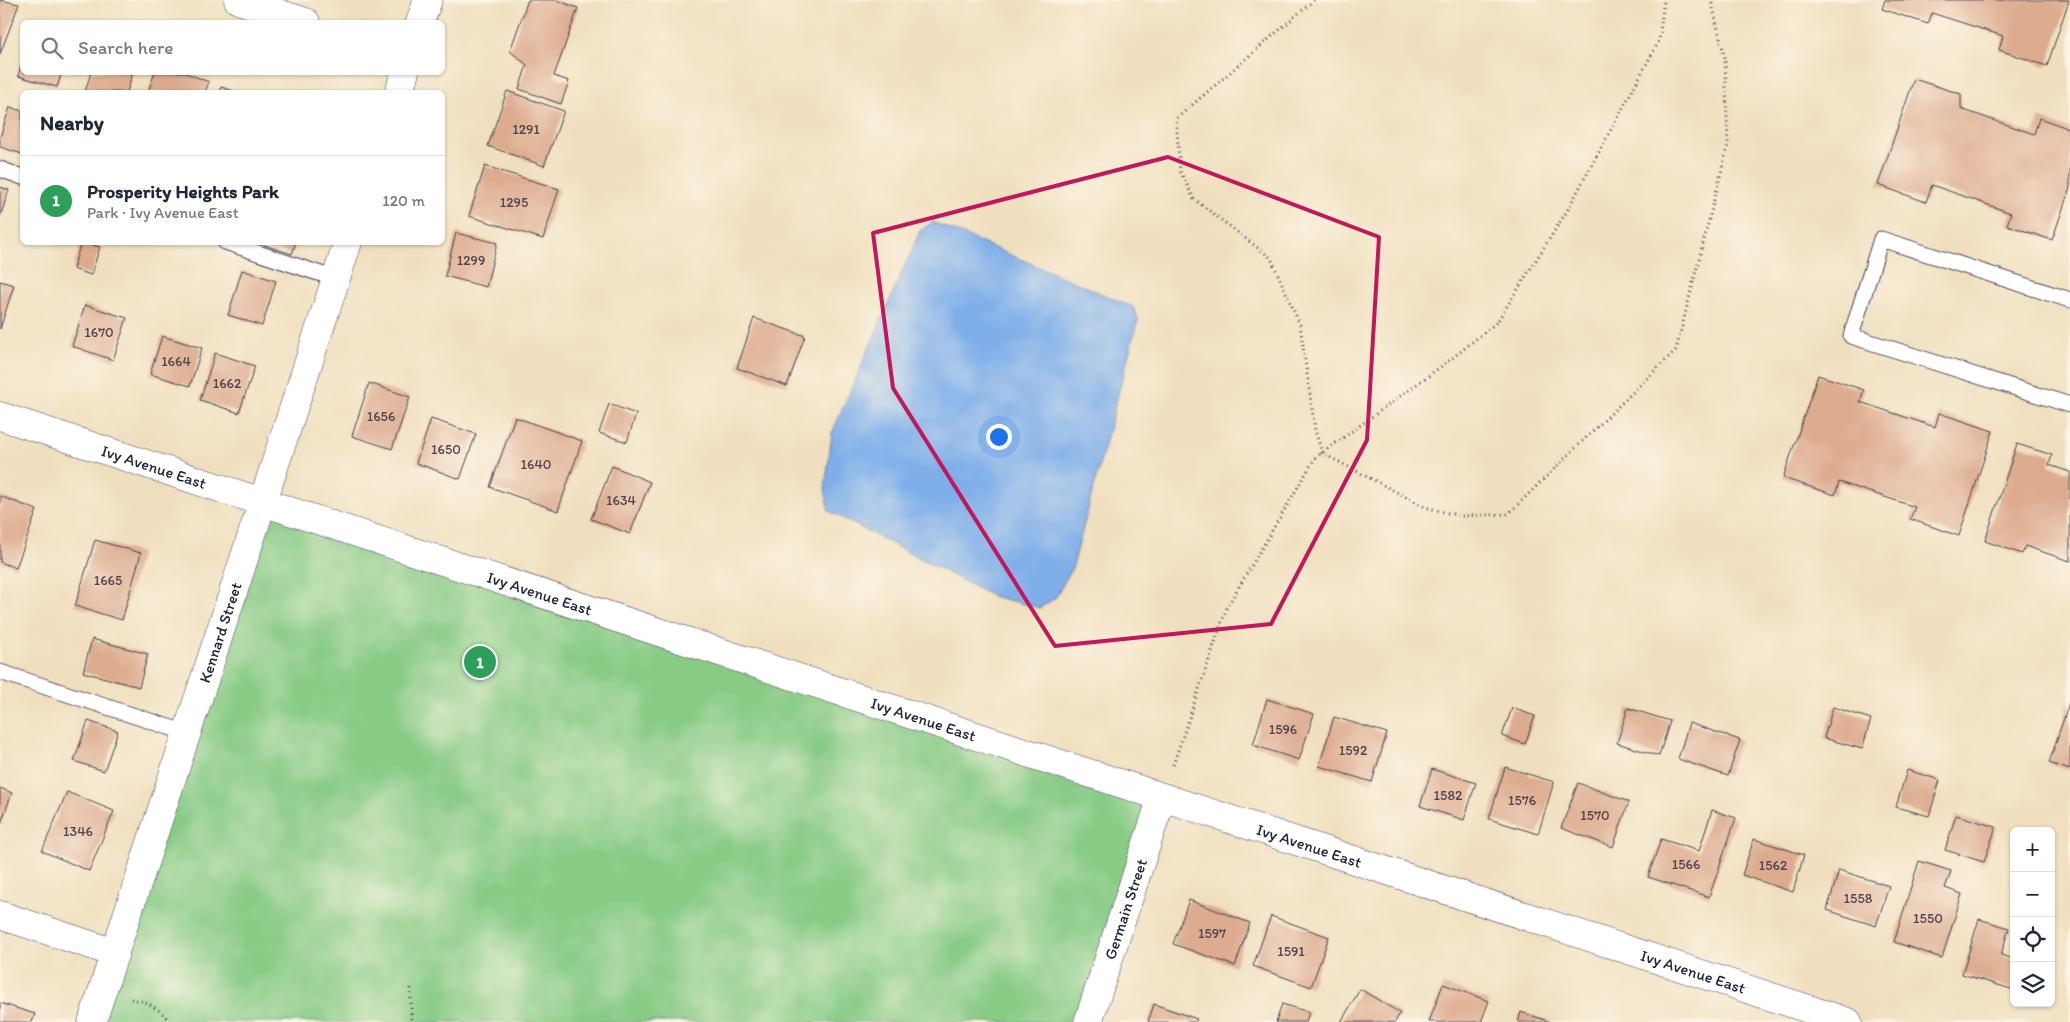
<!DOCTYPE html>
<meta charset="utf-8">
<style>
body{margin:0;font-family:Itim,sans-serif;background:#f6f6f7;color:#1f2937}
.controls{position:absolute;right:15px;bottom:15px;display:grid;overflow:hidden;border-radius:8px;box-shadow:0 1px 4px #0004}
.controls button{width:45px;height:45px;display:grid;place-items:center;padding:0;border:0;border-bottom:1px solid #e0e1e3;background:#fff;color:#1f2937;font:25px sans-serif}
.you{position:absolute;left:998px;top:436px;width:18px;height:18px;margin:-12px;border:4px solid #fff;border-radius:50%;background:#1a73e8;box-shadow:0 0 0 8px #1a73e833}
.badge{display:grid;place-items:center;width:32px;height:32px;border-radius:50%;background:#c8321e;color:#fff;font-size:16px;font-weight:700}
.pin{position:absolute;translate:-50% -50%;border:2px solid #fff;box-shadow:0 1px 5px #0006}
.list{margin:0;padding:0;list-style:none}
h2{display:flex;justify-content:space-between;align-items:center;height:65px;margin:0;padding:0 20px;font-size:21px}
h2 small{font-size:16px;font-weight:400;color:#747a83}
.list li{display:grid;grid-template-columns:32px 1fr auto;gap:15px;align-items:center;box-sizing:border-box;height:90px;padding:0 20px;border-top:1px solid #e0e1e3}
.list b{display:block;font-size:19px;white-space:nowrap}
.list p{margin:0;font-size:16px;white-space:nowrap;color:#747a83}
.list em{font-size:16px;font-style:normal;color:#747a83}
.icon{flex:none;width:28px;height:28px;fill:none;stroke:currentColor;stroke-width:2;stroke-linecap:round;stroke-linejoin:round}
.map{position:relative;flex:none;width:2070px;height:1022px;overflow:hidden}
.search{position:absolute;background:#fff;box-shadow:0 1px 4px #0004;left:20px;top:20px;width:425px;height:55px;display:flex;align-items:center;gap:12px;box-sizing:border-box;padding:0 18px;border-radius:8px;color:#747a83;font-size:19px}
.panel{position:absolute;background:#fff;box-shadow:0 1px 4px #0004;left:20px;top:90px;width:425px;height:155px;border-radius:8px}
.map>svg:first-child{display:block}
</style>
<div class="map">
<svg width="2070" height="1022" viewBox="0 0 2070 1022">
<rect width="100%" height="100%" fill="#fcf5e5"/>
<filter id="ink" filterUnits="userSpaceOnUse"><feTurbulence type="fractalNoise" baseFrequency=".02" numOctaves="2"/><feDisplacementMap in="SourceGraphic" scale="10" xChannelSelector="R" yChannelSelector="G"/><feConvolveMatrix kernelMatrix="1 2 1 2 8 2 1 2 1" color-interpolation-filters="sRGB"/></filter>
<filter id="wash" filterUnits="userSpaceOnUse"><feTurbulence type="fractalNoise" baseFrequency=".0096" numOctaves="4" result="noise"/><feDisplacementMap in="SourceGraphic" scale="20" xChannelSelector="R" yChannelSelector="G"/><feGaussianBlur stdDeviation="1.12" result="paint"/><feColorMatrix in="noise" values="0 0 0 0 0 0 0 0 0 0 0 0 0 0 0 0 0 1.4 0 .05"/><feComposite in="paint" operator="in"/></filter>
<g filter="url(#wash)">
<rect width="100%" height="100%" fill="#f0dfbe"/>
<path fill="#87cb85" stroke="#547660" d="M263 502 1162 797 1088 1022H92Z"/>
<path fill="#7fafea" stroke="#506892" d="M933 222 1133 307 1138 319 1073 566 1056 597 1040 608 992 596 829 511 825 489 832 433 920 231Z"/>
<g id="blocks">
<path fill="#ddab8e" d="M0 0 19 4 0 54Z
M528 0H556L578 8 554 76 569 81 561 104 519 89 527 65 510 51Z
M1885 0H2069L2047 66 1999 50 2003 36 1932 13 1928 24 1882 9Z
M22 61V72H62L57 87 18 76Z
M91 72H133L127 92H85Z
M155 72H183L209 82 205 92H148Z
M1914 79 1961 94V109L2034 134 2039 118 2070 129V188L2052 240 2007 225 2011 213 1932 185 1926 202 1878 185Z
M221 87 237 92H219Z
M507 91 564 111 544 166 488 146Z
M10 107 22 111V154L0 147V137Z
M485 166 559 189 543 239 469 216Z
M0 187 9 190 0 217Z
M456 233 497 243 486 287 445 276Z
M81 242 100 247 91 275 73 269Z
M265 242H296L292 254 264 245Z
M242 270 276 281 262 326 228 315Z
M0 281 14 285 0 329Z
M85 305 127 318 113 360 72 346Z
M754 318 805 336 787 386 737 368Z
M162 336 202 348 190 386 150 374Z
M215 353 255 366 239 413 200 400Z
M1818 375 1864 390 1860 402 1935 427 1939 413 1993 431 1959 536 1910 519 1915 507 1839 482 1835 495 1783 478Z
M369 383 410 397 392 449 352 436Z
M609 404 636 414 627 442 599 433Z
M515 417 582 441 558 511 490 487Z
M431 419 476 434 460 479 416 463Z
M2017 444 2052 455 2049 465 2070 472V561L2025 546 2022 554 1985 541Z
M612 466 650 482 630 534 591 519Z
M0 496 37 510 16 568 0 562Z
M95 540 141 553 122 620 75 606Z
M92 639 148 654 139 687 83 672Z
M1267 699 1314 714 1299 760 1253 745Z
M2070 700V770L2049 763Z
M1833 707 1871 719 1862 749 1824 738Z
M1512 708 1535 716 1525 744 1502 736Z
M1628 708 1670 721 1659 756 1617 743Z
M1334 717 1387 733 1372 782 1319 766Z
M88 721 118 731 104 771 74 761Z
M1689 723 1740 740 1728 776 1678 759Z
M1505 767 1554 782 1538 834 1489 819Z
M1432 769 1476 783 1464 820 1420 806Z
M1907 770 1940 780 1929 816 1896 807Z
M1578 783 1629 802 1613 847 1561 828Z
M0 788 12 793 0 826Z
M67 792 114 811 89 871 42 851Z
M1712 810 1736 818 1709 897 1648 877 1661 839 1699 851Z
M1956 815 1996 827 1984 862 1945 850Z
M1754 839 1804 855 1793 892 1742 875Z
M1919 861 1951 871 1945 888 1962 894 1942 958 1894 942Z
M1839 870 1889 886 1876 926 1827 910Z
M1189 900 1250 923 1235 966 1173 944Z
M1271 916 1329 937 1311 987 1253 966Z
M1979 919 2009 928 2001 955 2014 959V981L2011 989 1962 974Z
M1443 984 1489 1001 1481 1022H1429Z
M1360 989 1400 1013 1395 1022H1341Z
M0 1003 35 1014 32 1022H0Z
M1154 1004 1197 1019 1195 1022H1148Z
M1282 1004 1309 1012 1306 1022H1276Z
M1521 1012 1551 1022H1518Z"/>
</g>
</g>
<g filter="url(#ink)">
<use href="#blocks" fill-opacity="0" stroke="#413e4f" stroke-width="1"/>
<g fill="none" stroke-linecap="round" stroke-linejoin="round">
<g stroke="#413e4f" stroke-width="17">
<path id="service" d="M0 169 22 177
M225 242 336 279
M2070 300 1881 239 1851 336 2070 405
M0 672 187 733"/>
</g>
<g stroke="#413e4f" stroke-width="29">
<g id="minor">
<path d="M238 0 306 22"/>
<path d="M420 22 428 0"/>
<path d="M399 92 405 72"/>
<path id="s1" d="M0 416 1848 1022"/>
<path d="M0 915 115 953"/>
<path id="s2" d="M92 1022 348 242"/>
<path id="s3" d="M1088 1022 1162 797"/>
</g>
</g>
<path stroke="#413e4f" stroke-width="3" stroke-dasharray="1 4" stroke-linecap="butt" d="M1314 0 1176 119 1180 171 1194 199 1271 258 1300 325 1315 430 1322 453 1425 507 1460 516 1508 514 1676 350 1728 145 1725 58 1711 0
M1173 765 1227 607 1315 458 1450 360 1497 322 1567 211 1659 41 1664 0
M411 988V1022
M131 999C147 1001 160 1009 170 1022"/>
<use href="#service" stroke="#fff" stroke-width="15"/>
<use href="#minor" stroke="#fff" stroke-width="28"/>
</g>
</g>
<path fill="none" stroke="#c2185b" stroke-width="4" stroke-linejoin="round" d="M1168 157 1379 237 1367 440 1271 624 1055 646 893 388 873 233Z"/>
<g text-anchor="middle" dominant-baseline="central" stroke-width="4" stroke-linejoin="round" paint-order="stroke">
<g font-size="14" fill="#514450">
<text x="526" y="129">1291</text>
<text x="514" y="202">1295</text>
<text x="471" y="260">1299</text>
<text x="99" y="332">1670</text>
<text x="176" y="361">1664</text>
<text x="227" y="383">1662</text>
<text x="381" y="416">1656</text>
<text x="446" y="449">1650</text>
<text x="536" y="464">1640</text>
<text x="621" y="500">1634</text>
<text x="108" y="580">1665</text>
<text x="1283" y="729">1596</text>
<text x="1353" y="750">1592</text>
<text x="1448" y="795">1582</text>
<text x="1522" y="800">1576</text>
<text x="1595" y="815">1570</text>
<text x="78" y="831">1346</text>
<text x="1686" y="864">1566</text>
<text x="1773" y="865">1562</text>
<text x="1858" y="898">1558</text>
<text x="1928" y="918">1550</text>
<text x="1212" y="933">1597</text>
<text x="1291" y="951">1591</text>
</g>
<g font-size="16" fill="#22223b" stroke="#fcf5e5">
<text stroke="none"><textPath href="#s1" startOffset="162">Ivy Avenue East</textPath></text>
<text stroke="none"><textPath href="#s1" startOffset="568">Ivy Avenue East</textPath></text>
<text stroke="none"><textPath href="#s2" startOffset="410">Kennard Street</textPath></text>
<text stroke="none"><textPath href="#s1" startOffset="972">Ivy Avenue East</textPath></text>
<text stroke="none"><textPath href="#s1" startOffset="1378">Ivy Avenue East</textPath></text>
<text stroke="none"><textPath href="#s3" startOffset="119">Germain Street</textPath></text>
<text stroke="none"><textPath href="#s1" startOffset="1782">Ivy Avenue East</textPath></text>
</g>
</g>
</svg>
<div class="controls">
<button>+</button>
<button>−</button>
<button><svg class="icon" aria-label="locate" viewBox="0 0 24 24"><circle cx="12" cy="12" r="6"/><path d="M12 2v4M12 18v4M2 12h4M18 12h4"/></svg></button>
<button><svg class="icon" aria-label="layers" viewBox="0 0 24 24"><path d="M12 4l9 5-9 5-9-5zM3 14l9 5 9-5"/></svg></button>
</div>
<div class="you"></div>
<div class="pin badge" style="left:480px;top:662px;background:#2e9e5b">1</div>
<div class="search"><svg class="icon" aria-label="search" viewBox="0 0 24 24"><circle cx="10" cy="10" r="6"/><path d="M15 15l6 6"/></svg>Search here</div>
<section class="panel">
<h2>Nearby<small></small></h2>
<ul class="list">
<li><span class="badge" style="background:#2e9e5b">1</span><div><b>Prosperity Heights Park</b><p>Park · Ivy Avenue East</p></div><em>120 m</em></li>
</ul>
</section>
</div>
